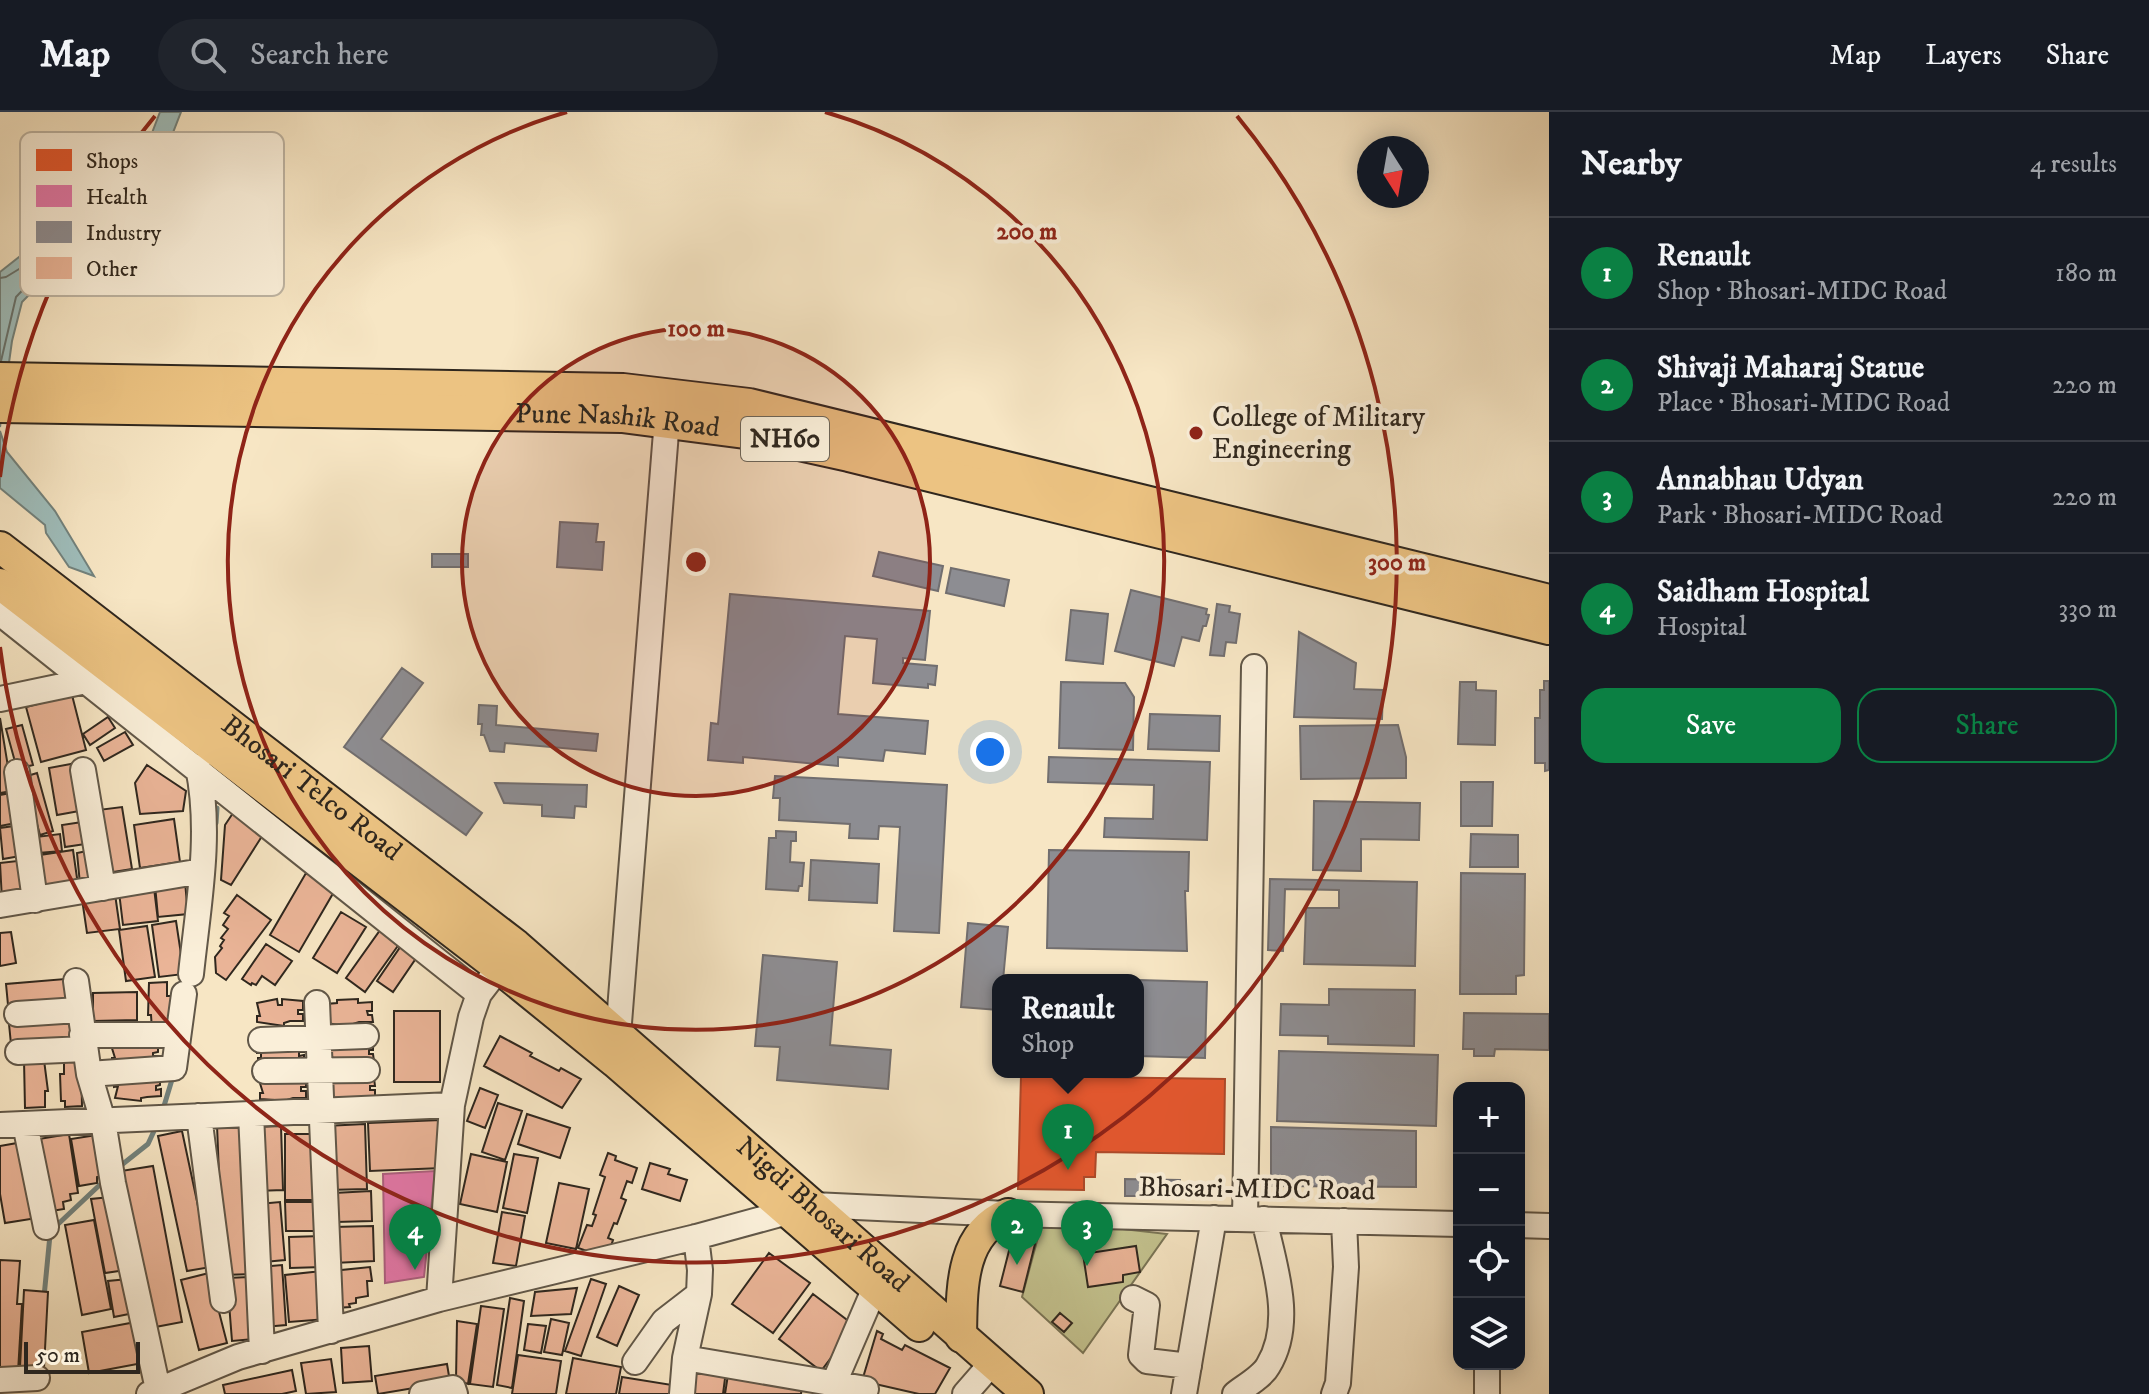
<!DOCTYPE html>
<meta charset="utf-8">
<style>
body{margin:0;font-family:"IM FELL DW Pica",serif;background:#20242c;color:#f1f3f6}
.controls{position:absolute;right:24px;bottom:24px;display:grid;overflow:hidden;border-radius:16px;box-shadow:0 4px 20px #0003}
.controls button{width:72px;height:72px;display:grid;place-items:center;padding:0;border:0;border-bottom:2px solid #363941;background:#171b24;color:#f1f3f6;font:40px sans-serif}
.compass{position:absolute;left:1357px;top:24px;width:72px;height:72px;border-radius:50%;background:#171b24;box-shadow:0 4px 20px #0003;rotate:169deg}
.scale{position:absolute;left:24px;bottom:20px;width:116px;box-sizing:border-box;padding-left:8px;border:4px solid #2f271e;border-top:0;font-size:22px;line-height:28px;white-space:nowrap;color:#2f271e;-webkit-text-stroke:6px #faefd9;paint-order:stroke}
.you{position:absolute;left:990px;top:640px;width:28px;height:28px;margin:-20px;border:6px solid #fff;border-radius:50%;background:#1a73e8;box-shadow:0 0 0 12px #1a73e833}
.badge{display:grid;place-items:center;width:52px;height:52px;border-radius:50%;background:#0b8043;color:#fff;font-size:26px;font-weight:700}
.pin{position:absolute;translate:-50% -66px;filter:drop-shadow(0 2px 4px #0008)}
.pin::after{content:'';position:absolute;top:42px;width:28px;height:24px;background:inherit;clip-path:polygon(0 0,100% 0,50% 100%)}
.popup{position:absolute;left:992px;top:862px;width:152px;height:104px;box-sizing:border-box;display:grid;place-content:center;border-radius:16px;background:#171b24;filter:drop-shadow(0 2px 6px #0005);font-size:26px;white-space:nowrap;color:#9ea1a6}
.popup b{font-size:30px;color:#f1f3f6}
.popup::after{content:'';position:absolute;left:50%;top:100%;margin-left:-16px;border:16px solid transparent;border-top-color:#171b24}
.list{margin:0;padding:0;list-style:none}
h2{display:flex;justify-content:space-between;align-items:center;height:104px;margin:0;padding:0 32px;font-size:34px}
h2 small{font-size:26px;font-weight:400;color:#9ea1a6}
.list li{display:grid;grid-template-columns:52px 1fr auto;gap:24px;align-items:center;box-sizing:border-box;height:112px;padding:0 32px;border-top:2px solid #363941}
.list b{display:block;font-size:30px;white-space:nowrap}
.list p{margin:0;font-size:26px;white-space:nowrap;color:#9ea1a6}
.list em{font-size:26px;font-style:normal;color:#9ea1a6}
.actions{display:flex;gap:16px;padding:24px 32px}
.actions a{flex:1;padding:18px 0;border:2px solid #0b8043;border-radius:24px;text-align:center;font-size:28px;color:#0b8043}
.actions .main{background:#0b8043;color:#fff}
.icon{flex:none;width:44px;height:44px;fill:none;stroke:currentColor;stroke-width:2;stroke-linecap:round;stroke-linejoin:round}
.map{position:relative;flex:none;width:1549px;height:1282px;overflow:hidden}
header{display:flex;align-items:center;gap:48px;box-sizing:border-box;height:112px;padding:0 40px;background:#171b24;border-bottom:2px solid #363941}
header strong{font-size:38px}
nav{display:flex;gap:44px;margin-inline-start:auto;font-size:28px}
.search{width:560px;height:72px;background:#20242c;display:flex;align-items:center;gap:20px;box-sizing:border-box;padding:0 28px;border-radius:44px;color:#9ea1a6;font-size:30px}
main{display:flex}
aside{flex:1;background:#171b24}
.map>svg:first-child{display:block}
</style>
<header>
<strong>Map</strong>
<div class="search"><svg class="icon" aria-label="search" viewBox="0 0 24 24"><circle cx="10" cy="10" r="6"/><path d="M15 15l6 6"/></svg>Search here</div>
<nav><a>Map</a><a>Layers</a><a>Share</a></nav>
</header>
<main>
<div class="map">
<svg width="1549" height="1282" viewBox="0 0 1549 1282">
<rect width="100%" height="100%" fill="#f7e6c4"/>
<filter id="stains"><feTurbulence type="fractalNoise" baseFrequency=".0025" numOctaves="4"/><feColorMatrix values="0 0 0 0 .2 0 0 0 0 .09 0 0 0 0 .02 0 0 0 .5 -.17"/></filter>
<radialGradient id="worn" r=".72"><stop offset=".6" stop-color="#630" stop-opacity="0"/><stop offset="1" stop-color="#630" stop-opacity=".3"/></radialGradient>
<path fill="#c4c38f" stroke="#7a7556" stroke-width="2" d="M1041 1114 1105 1115 1167 1122 1083 1241 1022 1185Z"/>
<path fill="#9fbebc" stroke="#72827d" stroke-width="2" d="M160 0H181L153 72 135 98 111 111 66 145 22 190 12 229 0 315V160L123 63 147 34Z
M0 319 7 340 55 399 94 464 69 455 46 421 45 413 0 376Z"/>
<path fill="#e4572e" stroke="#ae4929" stroke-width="2" d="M1021 964 1225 967 1224 1042 1096 1040 1095 1065H1084V1078L1018 1077Z"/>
<path fill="#e377a8" stroke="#ad5f7f" stroke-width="2" d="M435 1059 424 1165 385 1171 383 1062Z"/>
<path fill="#8d8d92" stroke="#716e6f" stroke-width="2" d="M560 410 598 412 596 430H604L602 458 557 455Z
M879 440 943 454 938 479 873 464Z
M432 442H468V455H432Z
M951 456 1009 468 1004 494 946 481Z
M1131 478 1207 497 1206 502 1209 503 1206 514H1203L1199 529 1182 525 1174 554 1115 539Z
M730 482 930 499 925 548 903 546V551L937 554 935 573 928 572V576L873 571 877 527 845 524 838 602 928 609 925 642 885 638 883 649 838 645V654L743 645V651L708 648 711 611 718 612Z
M1217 492 1230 494 1229 500 1240 502 1236 531 1226 530 1224 544 1210 543Z
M1071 498 1108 502 1103 552 1066 548Z
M1299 520 1356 551 1354 577 1383 578 1382 607 1294 605Z
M402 556 423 571 381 627 482 701 466 723 344 635Z
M1544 569H1549V658L1545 659V651H1535V606H1540V578H1544Z
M1061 570 1125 571 1134 585 1133 638 1059 636Z
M1460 570H1476V578L1496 579 1495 633 1458 632Z
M479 593 497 594 496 613 598 622 596 639 505 631 504 640 490 639 484 623H481L482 612H478Z
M1150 602 1220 604 1219 639 1148 637Z
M1398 613 1406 645V666L1301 667 1300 614Z
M1049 645 1210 650 1207 728 1104 725 1105 706 1153 707 1154 673 1048 670Z
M775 664 947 673 939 821 894 819 900 715 879 714 878 727 849 726 850 712 779 708 780 686H773Z
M1461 670H1493L1492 714H1461Z
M495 671 587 673 586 695 575 694 574 706 542 704V693L504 691Z
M1314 689 1420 691 1419 728 1361 727V759L1313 758Z
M776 719 796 720V729H791L790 750 804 751 802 774H799L798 779 766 777 769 726H776Z
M1471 722 1518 723V755H1470Z
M1049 738 1189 740 1188 779H1185L1187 839 1047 836Z
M811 748 879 752 877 791 809 788Z
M1461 761 1525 762 1524 863 1516 864V882H1460Z
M1270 767 1417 770 1415 854 1304 852 1306 796H1339V778L1285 777 1283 839 1268 838Z
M968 811 1008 815 1003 868H998V898L961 895Z
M763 843 837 850 830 933 891 938 888 977 777 968 780 935 755 934Z
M1138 868 1207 870 1205 946 1138 944Z
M1329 877 1415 878 1414 934 1328 932V924L1280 923 1281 892 1329 893Z
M1464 901 1549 902V938L1495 937 1494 944H1474V937H1463Z
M1279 939 1438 943 1436 1014 1277 1009Z
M1271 1015 1416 1019V1075L1271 1074Z
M1125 1067 1180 1068V1084H1125Z"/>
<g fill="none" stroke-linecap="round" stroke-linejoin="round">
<path stroke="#67726d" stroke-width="2" d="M0 166 6 165 24 154 128 70 148 46H154L146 68 130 91 106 104 60 139 16 185 1 249"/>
<path stroke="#72827d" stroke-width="5" d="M216 711 217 696
M164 994 174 961
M119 1055 148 1032 154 1019
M55 1115 106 1067
M44 1185 50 1123"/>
</g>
<path fill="#eab497" stroke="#2f271e" stroke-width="2" d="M72 583 86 638 41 650 26 595Z
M108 605 115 616 90 633 83 622Z
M0 606 12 679 0 681Z
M22 613 33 653 17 657 6 617Z
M125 620 133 633 104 649 97 636Z
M76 651 85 698 57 703 49 656Z
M147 653 186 679 183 699 140 702 135 671Z
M37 661 53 719 40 723 24 665Z
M16 680 21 710 0 714V683Z
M122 695 132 757 107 761 98 698Z
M233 701 264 721 231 773 221 768 225 713Z
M174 707 180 750 140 756 134 713Z
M89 709 92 731 65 735 62 713Z
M21 713 26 743 3 747 0 716Z
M60 722 62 739 38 741 36 725Z
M73 738 78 773 44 778 40 743Z
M92 738 97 769 80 772 77 741Z
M26 748 30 784 2 788 0 751Z
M306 761 335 778 299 840 270 823Z
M185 770 188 802 158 805 155 773Z
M154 776 158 809 123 813 119 780Z
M115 782 120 817 87 821 82 787Z
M237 783 271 808 226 868 216 861 215 845 222 836 220 834 224 828 221 826 228 817 223 813 229 804 224 801Z
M341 800 366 815 337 861 313 846Z
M176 809 184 862 159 865 152 813Z
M147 814 155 865 126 869 119 818Z
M383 814 402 828 365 880 346 866Z
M11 820 16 851 0 854V821Z
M405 828 421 839 393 880 377 869Z
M266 832 292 849 275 873 262 864 256 873 252 871 251 873 242 867Z
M65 867 66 889 8 893 6 872Z
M167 870V884H172V904H168L169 917 152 918 151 903H148L149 871Z
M137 880V908L93 909V881Z
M277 887 278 893H282V887L303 889V898H298V902H303V909H290L284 911V914L257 910V904H260L257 891Z
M358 887V891L372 890V899H367L368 903H372L373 910H359L353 912V915L326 911V892L337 891V888Z
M394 899H440V970H394Z
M69 907 71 927 11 932 9 912Z
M500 924 532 941 530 944 559 959 561 956 581 967 562 996 484 954Z
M132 930V935H137V930L158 932V940L153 941V944H158V951L112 953V946H115L111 933Z
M373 930V938H369V942H373L374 949 327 950V931Z
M304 931V940H299V944L304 943V950L258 952V946H261V941H257V933Z
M64 945H81L82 994 65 995V989H61L60 962H64Z
M24 948H44L48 979H45V995L25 996Z
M160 965V973L156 974V978L161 977V984L147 985 141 986V989L115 986 118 974 114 975V967Z
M306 966V975H301V979H306V986H293L287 988V991H274V988L260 987V981H263L259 968Z
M374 966 375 974H370V978H375V985L329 986 328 967Z
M480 976 498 983 485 1016 467 1009Z
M498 991 522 999 505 1048 482 1040Z
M527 1002 570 1016 560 1046 518 1032Z
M441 1008 442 1056 370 1059 368 1011Z
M248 1012 254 1162 223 1163 217 1013Z
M365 1012 367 1077 327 1078 325 1014Z
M281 1014 283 1078 256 1079 255 1015Z
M182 1019 211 1155 187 1159 158 1024Z
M69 1022 78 1081 70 1082 71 1088 63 1090 64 1097 45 1100 33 1028Z
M103 1022 104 1064 97 1065V1071L79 1074 71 1027Z
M285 1022H317V1088H285Z
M23 1030 37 1106 5 1111 0 1082V1034Z
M608 1041 616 1044 615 1048 637 1056 632 1071 627 1069 621 1086 626 1088 617 1112 614 1111 608 1126 613 1128 609 1140 593 1141 578 1136 587 1113 592 1114 596 1103 593 1102 605 1065 600 1063Z
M471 1042 507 1050 497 1100 460 1092Z
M514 1042 538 1046 527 1101 503 1096Z
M650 1051 670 1057 668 1062 687 1068 680 1089 642 1077Z
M153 1054 182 1210 150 1216 121 1059Z
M559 1071 589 1077 576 1137 546 1131Z
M371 1079 372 1109 336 1110 334 1081Z
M110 1085 126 1158 105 1161 91 1087Z
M280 1090 285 1148 264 1150 259 1092Z
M285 1090H323V1119H286Z
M502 1100 525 1104 516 1154 493 1151Z
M94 1108 111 1197 82 1203 65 1113Z
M373 1114 374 1149 334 1151 333 1115Z
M322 1124 323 1155 290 1156 289 1125Z
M1012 1127 1035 1132 1023 1180 1000 1174Z
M1136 1134 1140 1160 1123 1163V1170L1088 1175 1083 1142Z
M769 1141 810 1171 773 1221 732 1192Z
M0 1148 20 1149 17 1192H22L18 1260 0 1259Z
M282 1153 286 1213 264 1215 260 1155Z
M370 1155 372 1169H367L368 1184 356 1186V1191L349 1192 350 1195 336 1196 332 1159Z
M322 1159 327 1207 289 1210 285 1163Z
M209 1161 227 1231 199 1238 181 1168Z
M249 1165 254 1227 232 1229 227 1166Z
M128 1167 134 1201 114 1205 108 1169Z
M591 1167 606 1172 581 1244 565 1239Z
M619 1174 639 1183 617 1234 597 1225Z
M577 1176 571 1202 531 1204 535 1180Z
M24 1178 48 1180 44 1256 20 1255Z
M813 1182 855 1214 821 1259 779 1227Z
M510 1186 524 1189 512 1276 497 1273Z
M481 1194 504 1197 493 1275 470 1272Z
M1060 1201 1072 1211 1064 1220 1052 1210Z
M551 1207 569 1211 562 1243 544 1240Z
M141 1209 148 1250 89 1261 82 1220Z
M457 1209 477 1212 468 1272 456 1268Z
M528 1212 546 1214 541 1241 524 1238Z
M877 1219 883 1222 881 1227 902 1238 905 1233 950 1256 935 1282H919L862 1269Z
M369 1234 372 1269 343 1271 341 1236Z
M518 1243 561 1249 556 1282H512Z
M573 1246 621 1255 616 1282H566Z
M331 1247 336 1280 306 1282 301 1251Z
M447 1252 450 1270 378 1282 375 1264Z
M691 1255 726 1259 723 1282H687Z
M729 1256 803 1267 801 1282H725Z
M292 1258 296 1279 282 1282H225L223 1273Z
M622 1265 672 1273 670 1282H619Z"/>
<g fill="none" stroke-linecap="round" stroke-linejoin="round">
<g stroke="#615748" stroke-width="28">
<path id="minor" d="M0 501 479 882
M0 587 86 569 92 561
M83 658 103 776
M17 660 35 788
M0 793 202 759
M191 862C198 794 212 723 198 655
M76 869 89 962 103 1009 113 1071 159 1282
M317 891 331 1219
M17 902 78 898
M82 923H177
M261 928 366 924
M617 936 668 295
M18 940 85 937
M265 959 367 958
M89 962 174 956 184 882
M251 1002 262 1239
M199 1004 223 1188
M25 1012 46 1115
M0 1013 452 993
M1245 1107 1254 555
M1519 1113 1549 1114
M1133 1186 1147 1193 1141 1243 1147 1249 1189 1254
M439 1187 452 993 471 905 479 882 499 856
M685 1246 866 1277
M635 1250 664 1209 699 1182
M0 1268 37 1266
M834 1271 874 1178
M149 1282 238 1245 439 1187 696 1125 813 1093 1008 1102 1459 1112
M422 1282 453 1276 455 1282
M682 1282 685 1246 699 1182 700 1158 696 1125
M965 1282 992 1251
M1184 1282 1214 1106
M1235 1282C1245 1274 1262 1265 1268 1254 1295 1210 1274 1153 1264 1107
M1334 1282 1338 1271 1346 1155 1344 1109
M1487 1282V1252"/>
</g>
<g stroke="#2f271e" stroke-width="34">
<g id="major">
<path id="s1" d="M0 435 516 833 1028 1282"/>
<path d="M0 472 499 856 615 950 919 1214"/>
<path d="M961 1225C962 1180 959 1122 1008 1102"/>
</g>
</g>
<g stroke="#2f271e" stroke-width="38">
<g id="highway">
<path d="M0 268 623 279 749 294 1549 490"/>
<path id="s2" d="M0 293 622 303 745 319 849 342 1549 515"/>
</g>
</g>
<use href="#minor" stroke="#faefd9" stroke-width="24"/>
<use href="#major" stroke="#ecc382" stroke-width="30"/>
<use href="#highway" stroke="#ecc382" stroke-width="34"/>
</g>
<circle cx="696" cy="450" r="234" fill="#8f2418" fill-opacity=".12"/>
<g fill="none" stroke="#8f2418" stroke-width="4">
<circle cx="696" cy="450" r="234"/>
<path d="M825 0A468 468 0 1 1 567 0"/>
<path d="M0 365A701 701 0 0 1 155 4M1237 4A701 701 0 1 1 0 535"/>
</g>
<circle fill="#8f2418" stroke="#faefd9" stroke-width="3" cx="1196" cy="321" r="8"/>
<g text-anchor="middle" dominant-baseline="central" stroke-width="8" stroke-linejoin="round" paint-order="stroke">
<rect fill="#faefd9" stroke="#6c6356" stroke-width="2" x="741" y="305" width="88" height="44" rx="6"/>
<g font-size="26" font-weight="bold" fill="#2f271e">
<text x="785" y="327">NH60</text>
</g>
<g font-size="28" fill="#2f271e" stroke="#faefd9" text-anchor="start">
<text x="1212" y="305">College of Military<tspan x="1212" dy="32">Engineering</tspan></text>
</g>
<g font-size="28" fill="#2f271e" stroke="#faefd9">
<text stroke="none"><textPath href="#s2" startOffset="618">Pune Nashik Road</textPath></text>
<text stroke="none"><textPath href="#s1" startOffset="394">Bhosari Telco Road</textPath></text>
<text transform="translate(1257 1077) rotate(1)">Bhosari-MIDC Road</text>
<text stroke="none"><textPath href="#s1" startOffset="1060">Nigdi Bhosari Road</textPath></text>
</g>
</g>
<rect x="20" y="20" width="264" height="164" rx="12" fill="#faefd9" stroke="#bdb3a1" stroke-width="2"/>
<rect x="36" y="37" width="36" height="22" fill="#e4572e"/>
<rect x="36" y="73" width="36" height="22" fill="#e377a8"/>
<rect x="36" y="109" width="36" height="22" fill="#8d8d92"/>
<rect x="36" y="145" width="36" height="22" fill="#eab497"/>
<g font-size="22" fill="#2f271e">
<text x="86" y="56">Shops</text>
<text x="86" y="92">Health</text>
<text x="86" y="128">Industry</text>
<text x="86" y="164">Other</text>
</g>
<circle cx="696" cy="450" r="12" fill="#8f2418" stroke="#faefd9" stroke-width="4"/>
<g font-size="24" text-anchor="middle" font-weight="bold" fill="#8f2418" stroke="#faefd9" stroke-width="8" stroke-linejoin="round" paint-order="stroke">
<text x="1027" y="127">200 m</text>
<text x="696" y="224">100 m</text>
<text x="1397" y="458">300 m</text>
</g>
<rect width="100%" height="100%" filter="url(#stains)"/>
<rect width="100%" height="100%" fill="url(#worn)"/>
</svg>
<div class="controls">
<button>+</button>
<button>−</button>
<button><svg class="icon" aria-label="locate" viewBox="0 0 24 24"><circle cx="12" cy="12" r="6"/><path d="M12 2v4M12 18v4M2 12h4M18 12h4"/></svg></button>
<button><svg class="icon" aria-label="layers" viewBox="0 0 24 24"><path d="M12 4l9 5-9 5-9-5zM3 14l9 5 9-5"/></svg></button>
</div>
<svg class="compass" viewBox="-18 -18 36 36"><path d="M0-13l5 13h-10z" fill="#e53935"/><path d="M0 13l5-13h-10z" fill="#9ea1a6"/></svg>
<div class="scale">50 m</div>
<div class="you"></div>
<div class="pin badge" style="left:1068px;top:1058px">1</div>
<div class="popup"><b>Renault</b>Shop</div>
<div class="pin badge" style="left:1017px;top:1153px">2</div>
<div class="pin badge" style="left:1087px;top:1154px">3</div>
<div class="pin badge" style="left:415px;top:1158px">4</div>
</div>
<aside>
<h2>Nearby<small>4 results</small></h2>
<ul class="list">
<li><span class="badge">1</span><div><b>Renault</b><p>Shop · Bhosari-MIDC Road</p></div><em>180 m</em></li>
<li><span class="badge">2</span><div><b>Shivaji Maharaj Statue</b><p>Place · Bhosari-MIDC Road</p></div><em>220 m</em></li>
<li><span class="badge">3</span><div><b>Annabhau Udyan</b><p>Park · Bhosari-MIDC Road</p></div><em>220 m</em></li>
<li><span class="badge">4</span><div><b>Saidham Hospital</b><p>Hospital</p></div><em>330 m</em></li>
</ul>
<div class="actions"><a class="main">Save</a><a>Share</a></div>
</aside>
</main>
